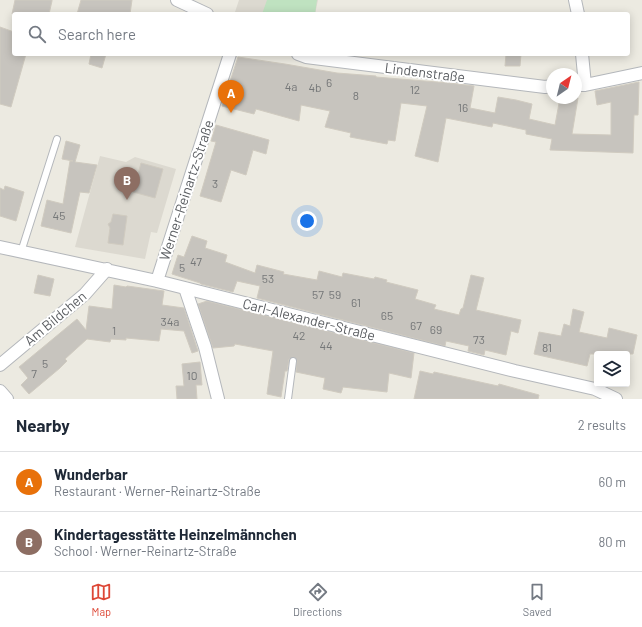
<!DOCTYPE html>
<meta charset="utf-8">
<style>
body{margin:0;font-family:Barlow,sans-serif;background:#f2f2f3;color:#1f2937}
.controls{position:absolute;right:12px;bottom:12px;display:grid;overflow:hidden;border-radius:4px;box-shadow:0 2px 10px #0003}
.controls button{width:36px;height:36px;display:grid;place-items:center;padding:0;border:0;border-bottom:1px solid #e0e1e3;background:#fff;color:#1f2937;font:20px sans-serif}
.compass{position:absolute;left:546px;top:68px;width:36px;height:36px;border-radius:50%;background:#fff;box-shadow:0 2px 10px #0003;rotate:35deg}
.you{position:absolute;left:307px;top:221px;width:14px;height:14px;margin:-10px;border:3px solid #fff;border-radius:50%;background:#1a73e8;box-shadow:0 0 0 6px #1a73e833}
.badge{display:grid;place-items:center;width:26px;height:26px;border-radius:50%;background:#dd4736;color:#fff;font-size:13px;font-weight:700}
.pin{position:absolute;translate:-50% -33px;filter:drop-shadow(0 1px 2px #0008)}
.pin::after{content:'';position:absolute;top:21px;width:14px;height:12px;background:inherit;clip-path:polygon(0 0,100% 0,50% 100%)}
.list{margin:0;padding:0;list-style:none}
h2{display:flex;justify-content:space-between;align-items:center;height:52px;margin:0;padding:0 16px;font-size:17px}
h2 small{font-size:13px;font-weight:400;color:#747a83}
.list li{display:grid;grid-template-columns:26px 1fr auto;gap:12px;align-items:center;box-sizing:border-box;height:60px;padding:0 16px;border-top:1px solid #e0e1e3}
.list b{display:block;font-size:15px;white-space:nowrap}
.list p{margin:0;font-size:13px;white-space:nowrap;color:#747a83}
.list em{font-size:13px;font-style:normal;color:#747a83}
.icon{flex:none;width:22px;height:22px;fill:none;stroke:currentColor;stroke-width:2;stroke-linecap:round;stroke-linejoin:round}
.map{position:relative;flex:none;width:642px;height:399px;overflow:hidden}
.search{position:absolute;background:#fff;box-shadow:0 2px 10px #0003;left:12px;right:12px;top:12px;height:44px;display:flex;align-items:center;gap:10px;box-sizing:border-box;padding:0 14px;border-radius:4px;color:#747a83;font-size:15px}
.sheet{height:172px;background:#fff}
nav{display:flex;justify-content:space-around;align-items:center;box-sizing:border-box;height:56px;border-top:1px solid #e0e1e3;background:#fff;font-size:11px;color:#747a83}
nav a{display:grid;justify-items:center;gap:2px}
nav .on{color:#dd4736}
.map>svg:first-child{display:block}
</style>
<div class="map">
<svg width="642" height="399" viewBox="0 0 642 399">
<rect width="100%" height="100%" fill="#eceae1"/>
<path fill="#dcd9d0" d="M239 0H318L315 14H240L235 12Z
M100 156 126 162 135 157 176 169 157 233 151 232 145 259 75 247Z"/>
<path fill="#bfe2c0" d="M267 0H317L315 14H262Z"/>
<path fill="#c7c4be" stroke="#d0cbc0" d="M15 0H52V1L49 14H12Z
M81 0H132L130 14H77Z
M0 27 14 32V54H26L11 107 0 104Z
M91 54H106L102 68 89 64Z
M506 54H521L520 66H505Z
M238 57 285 64 337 73 376 76V77L449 83 474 86 470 108 495 113 498 97 516 100 532 104 529 119 555 125 560 98H578L572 134 611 135V102L597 105 595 91 639 82 638 115H634L633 153 550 150 552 139 526 134V130L493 123 492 127 446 118 438 162 415 156 427 106 401 103 395 141 388 140 387 144 350 137 351 133 325 127 330 111 301 105 299 121 256 109 254 114 222 106Z
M216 125 269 140 266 154 253 150 246 175 231 170 221 202 200 196 216 142 211 141Z
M66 141 80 145 75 162 97 165 89 193 80 192 71 233 41 226 47 200 63 204 70 161H73L62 159Z
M141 163 163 169 155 198 133 192Z
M5 186 24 192 16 221 0 216V188L4 190Z
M113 214 127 216 123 245 108 243 110 228 108 224 111 222Z
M192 236 207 241 205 248 227 255 225 262 255 273 257 265 284 272 283 274 317 280 319 271 342 277 343 273 374 279 375 277 387 280 386 282 418 290 415 299 436 305 434 309 459 315 461 309 463 308 471 275 484 278 476 310 521 320 518 333 511 331 506 355 485 350 484 355 468 351 469 346 446 341 445 346 257 298 260 286 237 281 233 292 201 284 200 283 172 274 178 255 184 257Z
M38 275 54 279 50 296 34 293Z
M114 285 126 287 127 286 164 291 162 305 184 308 198 351 192 353 184 331 161 329 159 341 126 338V340L111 339 110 342 87 339 65 359 67 361 60 368 29 394 21 385 28 378 19 367 77 319 86 330 89 306 112 309Z
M207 301 414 353 411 378 389 373 387 392 343 387 341 393 323 389 325 378 296 372 297 360 293 357 289 359 287 371H285L281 397 267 394 273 351 235 344 234 346 213 348 198 304Z
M573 309 584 312 579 332 607 338 609 328 637 335 633 354H590L587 366 534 354 539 332 561 336 564 324 570 326Z
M200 362 202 385H196L197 399H177L176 386H184L182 364Z
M420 371 433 374 434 372 498 386 499 384 539 395 538 399H414Z"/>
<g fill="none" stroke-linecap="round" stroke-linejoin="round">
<g stroke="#b4b7bb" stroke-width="8">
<path id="lane" d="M21 252 57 139
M288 399 293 361"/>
</g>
<g stroke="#b4b7bb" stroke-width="14">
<path id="street" d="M177 0 207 14
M575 0 578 14
M298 54 306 57 545 87 552 86
M582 54 585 85
M576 85H585L642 73
M0 247 157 281 515 371 595 389 616 399
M157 281 230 54
M185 288 205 347 218 399
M0 365 85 294 107 269
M0 391 7 399"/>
</g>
<use href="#lane" stroke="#fff" stroke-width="6"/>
<use href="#street" stroke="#fff" stroke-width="12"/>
</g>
<g text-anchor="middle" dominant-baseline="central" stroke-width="4" stroke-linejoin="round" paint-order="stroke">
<g font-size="12" fill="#757778">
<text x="329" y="82">6</text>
<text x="291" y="86">4a</text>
<text x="315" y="87">4b</text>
<text x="415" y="89">12</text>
<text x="356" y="95">8</text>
<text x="463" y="107">16</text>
<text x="215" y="183">3</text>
<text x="59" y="215">45</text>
<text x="196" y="261">47</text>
<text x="182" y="267">5</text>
<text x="268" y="278">53</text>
<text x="318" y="294">57</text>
<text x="335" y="294">59</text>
<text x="356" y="302">61</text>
<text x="387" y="315">65</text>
<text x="170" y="321">34a</text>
<text x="416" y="325">67</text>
<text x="436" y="329">69</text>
<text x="114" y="330">1</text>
<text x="299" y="335">42</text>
<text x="479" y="339">73</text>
<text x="326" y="345">44</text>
<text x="547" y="347">81</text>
<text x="45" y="363">5</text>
<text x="34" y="373">7</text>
<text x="192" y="375">10</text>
</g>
<g font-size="14" fill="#5a5d61" stroke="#fff">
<text transform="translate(425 72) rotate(7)">Lindenstraße</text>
<text transform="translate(186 190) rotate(-72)">Werner-Reinartz-Straße</text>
<text transform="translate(55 318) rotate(-40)">Am Bildchen</text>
<text transform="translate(309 319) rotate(14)">Carl-Alexander-Straße</text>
</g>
</g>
</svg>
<div class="controls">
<button><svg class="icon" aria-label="layers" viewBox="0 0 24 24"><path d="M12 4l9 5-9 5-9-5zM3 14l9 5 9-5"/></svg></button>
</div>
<svg class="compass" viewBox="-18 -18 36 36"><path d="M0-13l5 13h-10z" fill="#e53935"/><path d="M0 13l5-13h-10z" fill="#747a83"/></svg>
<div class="you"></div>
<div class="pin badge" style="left:231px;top:113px;background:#e8710a">A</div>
<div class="pin badge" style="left:127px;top:200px;background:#8d6e63">B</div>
<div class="search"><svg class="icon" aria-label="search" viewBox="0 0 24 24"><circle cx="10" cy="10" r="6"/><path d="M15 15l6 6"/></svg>Search here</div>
</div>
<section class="sheet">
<h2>Nearby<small>2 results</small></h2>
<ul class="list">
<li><span class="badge" style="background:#e8710a">A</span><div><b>Wunderbar</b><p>Restaurant · Werner-Reinartz-Straße</p></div><em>60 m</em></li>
<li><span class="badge" style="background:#8d6e63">B</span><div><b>Kindertagesstätte Heinzelmännchen</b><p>School · Werner-Reinartz-Straße</p></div><em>80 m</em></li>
</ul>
</section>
<nav>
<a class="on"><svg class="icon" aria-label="map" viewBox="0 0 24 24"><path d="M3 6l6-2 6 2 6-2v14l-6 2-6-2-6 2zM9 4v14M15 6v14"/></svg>Map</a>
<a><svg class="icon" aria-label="directions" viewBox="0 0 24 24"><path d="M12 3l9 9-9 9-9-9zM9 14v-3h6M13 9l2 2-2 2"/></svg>Directions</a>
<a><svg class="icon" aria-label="saved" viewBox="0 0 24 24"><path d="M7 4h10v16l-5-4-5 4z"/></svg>Saved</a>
</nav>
